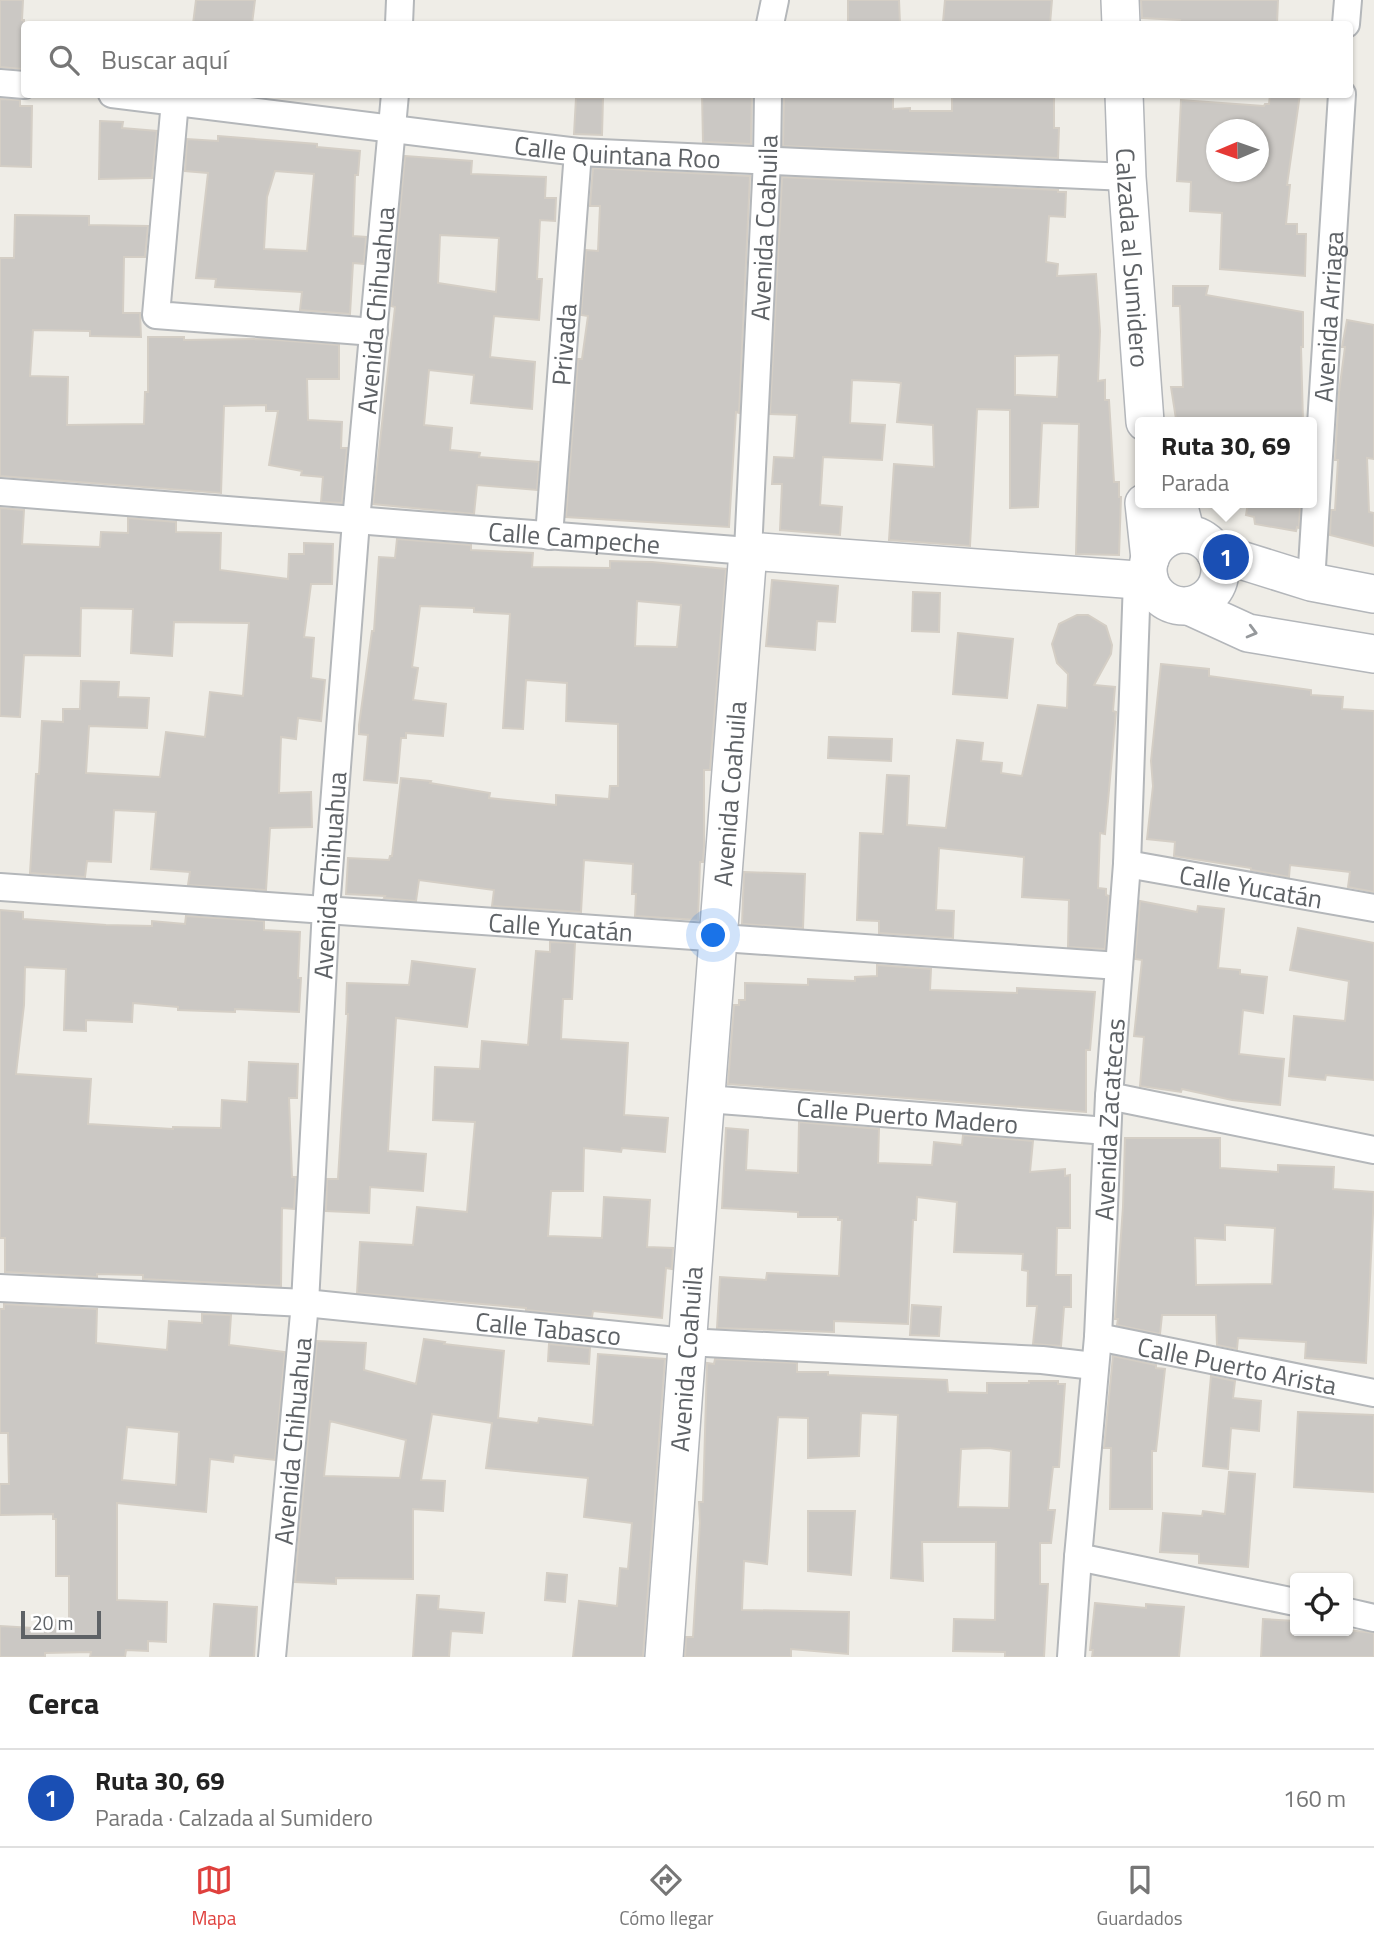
<!DOCTYPE html>
<html lang="es">
<meta charset="utf-8">
<style>
body{margin:0;font-family:"Titillium Web",sans-serif;background:#f2f2f2;color:#222}
.controls{position:absolute;right:21px;bottom:21px;display:grid;overflow:hidden;border-radius:7px;box-shadow:0 2px 5px #0004}
.controls button{width:63px;height:63px;display:grid;place-items:center;padding:0;border:0;border-bottom:2px solid #e0e0e0;background:#fff;color:#222;font:35px sans-serif}
.compass{position:absolute;left:1206px;top:119px;width:63px;height:63px;border-radius:50%;background:#fff;box-shadow:0 2px 5px #0004;rotate:268deg}
.scale{position:absolute;left:21px;bottom:18px;width:80px;box-sizing:border-box;padding-left:7px;border:4px solid #5e6266;border-top:0;font-size:19px;line-height:24px;white-space:nowrap;color:#5e6266;-webkit-text-stroke:5px #fff;paint-order:stroke}
.you{position:absolute;left:714px;top:936px;width:24px;height:24px;margin:-18px;border:5px solid #fff;border-radius:50%;background:#1a73e8;box-shadow:0 0 0 10px #1a73e833}
.badge{display:grid;place-items:center;width:46px;height:46px;border-radius:50%;background:#df403d;color:#fff;font-size:23px;font-weight:700}
.pin{position:absolute;translate:-50% -50%;border:4px solid #fff;box-shadow:0 2px 7px #0006}
.popup{position:absolute;left:1135px;top:417px;width:182px;height:91px;box-sizing:border-box;display:grid;place-content:center;border-radius:7px;background:#fff;filter:drop-shadow(0 2px 5px #0005);font-size:23px;white-space:nowrap;color:#767676}
.popup b{font-size:26px;color:#222}
.popup::after{content:'';position:absolute;left:50%;top:100%;margin-left:-14px;border:14px solid transparent;border-top-color:#fff}
.list{margin:0;padding:0;list-style:none}
h2{display:flex;justify-content:space-between;align-items:center;height:91px;margin:0;padding:0 28px;font-size:30px}
h2 small{font-size:23px;font-weight:400;color:#767676}
.list li{display:grid;grid-template-columns:46px 1fr auto;gap:21px;align-items:center;box-sizing:border-box;height:98px;padding:0 28px;border-top:2px solid #e0e0e0}
.list b{display:block;font-size:26px;white-space:nowrap}
.list p{margin:0;font-size:23px;white-space:nowrap;color:#767676}
.list em{font-size:23px;font-style:normal;color:#767676}
.icon{flex:none;width:38px;height:38px;fill:none;stroke:currentColor;stroke-width:2;stroke-linecap:round;stroke-linejoin:round}
.map{position:relative;flex:none;width:1374px;height:1657px;overflow:hidden}
.search{position:absolute;background:#fff;box-shadow:0 2px 5px #0004;left:21px;right:21px;top:21px;height:77px;display:flex;align-items:center;gap:18px;box-sizing:border-box;padding:0 24px;border-radius:7px;color:#767676;font-size:26px}
.sheet{height:189px;background:#fff}
nav{display:flex;justify-content:space-around;align-items:center;box-sizing:border-box;height:98px;border-top:2px solid #e0e0e0;background:#fff;font-size:19px;color:#767676}
nav a{display:grid;justify-items:center;gap:4px}
nav .on{color:#df403d}
.map>svg:first-child{display:block}
</style>
<div class="map">
<svg width="1374" height="1657" viewBox="0 0 1374 1657">
<rect width="100%" height="100%" fill="#efede7"/>
<path fill="#cbc8c4" stroke="#d4cec5" stroke-width="2" fill-rule="evenodd" d="M0 0H23L22 20H24L22 69 0 67Z
M196 0H255L252 24H193Z
M848 0H899L900 24H848Z
M945 0H1052L1050 24 943 22Z
M1141 0H1278L1277 24H1179L1180 20 1142 18Z
M702 94H752L751 144 703 142Z
M784 94H893V109L910 108V111H952V94H1054V128H1059L1058 158 783 146Z
M1270 94H1300L1287 185H1290L1286 224H1297V234H1306L1305 276 1220 269 1222 213 1190 211 1191 182 1177 181 1181 100 1264 106 1265 104H1269ZM1216 130H1261L1258 172H1216Z
M576 98H603L602 135 574 134Z
M0 99 20 100V106H32L31 167 0 166Z
M100 121 123 122 122 128 157 131 152 178 99 179Z
M218 136 317 144V147L360 151 358 175H355L353 236 366 237 364 264 353 263 350 314 300 310 302 292 215 287 216 279 196 278 208 173 185 171 187 139 218 141ZM275 171 314 174 307 251 264 249 267 197Z
M405 156 472 161 471 174 546 177 545 198H556L555 221 540 220 537 279H542L539 320 494 316 490 357 535 362 532 409 471 403 474 375 429 370 424 425 452 428 450 450 480 453 479 457 539 462 537 490 477 485 474 514 373 504 395 307 391 306ZM440 235 499 238 496 292 438 283Z
M593 168 750 176 739 413 736 412 729 527 566 517 578 359H582L588 316 581 315 586 250 598 251 600 206H590Z
M782 177 1058 190V192H1066L1065 217 1049 216 1046 262 1058 264 1057 276 1096 274 1100 331 1098 381 1105 380V400H1109L1114 482H1119V497H1121L1119 555 1076 554 1079 424 1042 423 1038 507 1010 508V410L977 409 970 546 889 540 894 464 934 467 933 425 897 422 901 383 895 382 852 380 850 423 885 425 882 460 823 457 820 505 842 507 840 535 780 530 782 484H772L774 457 794 458 797 415 770 414ZM1059 355 1057 397 1015 395V356Z
M15 215 89 216V225L148 226 145 257H124L123 313H140L141 337 90 336V331L33 330 30 376 68 377 67 425 144 424 145 392H148V337H184V340L265 339 339 345V379H307L308 420 342 422 341 448H347L342 503 321 502 323 477 301 475 302 471 269 465 278 411H266V405L224 406 221 493 0 476V258H14Z
M1173 286H1208L1206 295 1303 312V347H1301L1303 422H1202V419H1176L1171 387H1183L1180 306H1173Z
M1347 320 1374 325V459L1367 458 1369 512 1374 513V546L1330 535 1331 510H1335L1338 460H1335L1339 392 1345 347H1342Z
M1248 503 1300 507 1299 528 1297 527 1296 531 1255 524 1254 517 1246 515Z
M0 508 24 510 22 544 100 547 101 532 128 533V518L176 522V532L221 533 220 570 288 579 289 554H304V543L333 544 332 584H311L304 637 314 638 311 678 325 680 321 721 298 718 296 739 281 737 279 793 311 792 312 827 270 828 266 890 188 885 190 872 151 869 156 812 114 810 111 862 87 861 85 877 30 873 36 774H39L42 721 63 722V709H80L81 681 119 682 118 697 149 698 147 728 89 726 86 773 160 777 166 732 205 737 210 692 243 696 249 623 174 622 172 656 131 653 133 609 81 608 80 656 24 655 20 717 0 716Z
M397 539 471 545V550L533 553 532 567 610 568V561L652 562 726 569 710 770H704V846L703 862H700L698 920 635 916 636 894H632L633 864 584 860 581 912 492 906 494 890 419 880 416 901 384 898 385 896 346 894 348 858 389 860 390 856H392L401 778 431 781 430 783 490 793 489 798 556 805V795L609 799 610 786H618V724L566 721 567 683 526 680 523 729 503 728 510 614 474 612V608L420 606 412 667 418 668 413 700 446 704 443 736 406 733V738H401L397 783 364 780 368 735 359 734V725L372 631H374L379 557 395 558ZM637 601 681 605 677 647 635 646Z
M772 580 838 586 835 622 817 621 815 650 766 646Z
M913 592 940 593 939 632 912 631Z
M1077 615H1088L1106 626 1112 645 1111 654 1094 685 1115 687 1113 711 1116 712 1112 757 1105 834 1100 833 1098 888 1106 889V895L1109 896 1105 949 1068 947 1069 900 1022 897 1024 857 939 848 936 910 954 911 953 938 879 933V921L857 920 860 833 883 834 887 775 909 776 907 825 946 828 957 740 983 743 981 761 1002 763 1001 773 1022 776 1038 705 1067 708 1068 674 1057 663 1052 644 1059 624Z
M958 633 1013 639 1007 698 953 694Z
M1161 664 1209 669V676L1311 690V695L1343 697 1342 709 1374 711V892L1348 887 1350 872 1290 865 1289 877 1251 870V868L1174 856 1175 842 1147 839 1153 786 1151 761Z
M829 737 892 739 891 761 828 758Z
M744 872 805 874 803 928 742 924Z
M1140 901 1197 912 1198 906 1224 909 1218 968 1240 970V974L1267 977 1263 1013 1243 1010 1239 1054 1284 1059 1280 1105 1232 1100 1182 1089 1181 1092 1140 1086 1144 1037 1134 1036 1142 960 1135 959Z
M0 910 23 912V919L106 925 152 926V921L185 924 186 916 264 921V930L300 932 298 978H301L299 1012 235 1009V1012L178 1010V1007L133 1003 132 1022 86 1020V1031L64 1030 66 969 25 967 24 1005 16 1074 91 1079 88 1124 173 1129V1127L221 1128 222 1100 247 1102 249 1062 298 1064 297 1098H289L292 1177H296L294 1209 282 1208 281 1286 143 1279V1275L97 1274V1277L5 1272V1238H0Z
M1298 928 1374 943V1080L1326 1075 1325 1080 1289 1076 1294 1016 1345 1021 1349 981 1290 970Z
M550 942 575 943 572 999H563L561 1039 628 1043 624 1115 668 1118 665 1152 622 1148 621 1152 584 1148 583 1191H551L548 1236 602 1238 604 1197 650 1200 647 1247 673 1248 672 1269 666 1268 662 1318 593 1311 592 1317 526 1310V1308L357 1293 360 1242 413 1245 417 1207 467 1212 475 1122 433 1120 435 1067 480 1069 482 1041 528 1045 536 951 550 952Z
M412 961 475 969 467 1027 396 1018 388 1151 426 1154 423 1191 370 1187 369 1213 326 1211 327 1179H338L348 1014H346L347 983 409 985Z
M877 965 931 969 930 990 1017 993V988L1095 992 1090 1050H1086V1112L728 1084 734 1005H739V1000H745V983L808 985V979L855 981V977L877 976Z
M799 1122 879 1129 878 1163 932 1165 934 1142 962 1145 963 1135 1033 1141 1030 1172 1065 1169V1176L1070 1175V1228H1057L1056 1275H1071V1307H1064L1061 1346 1033 1344 1037 1306H1027L1028 1271 1022 1270 1023 1254 954 1252 957 1202 917 1197 916 1220H913L908 1324 834 1321V1332L717 1328 720 1277 766 1280 767 1273 839 1276 842 1220H838V1217H798V1212L722 1208 726 1128 748 1130 746 1170 798 1173Z
M1125 1138H1220V1168L1278 1172V1165L1334 1167 1333 1189 1374 1192 1366 1363 1305 1358 1306 1342 1238 1338 1237 1349 1217 1345 1216 1315H1162L1160 1334 1117 1325 1118 1319H1115L1123 1207ZM1225 1225 1275 1228 1272 1284 1196 1285 1195 1238 1225 1240Z
M4 1304 97 1309 96 1343 167 1350 169 1321 202 1323V1314L231 1315 229 1345 285 1352 275 1460 234 1455 233 1462 210 1459 206 1512 117 1503V1600L167 1602 166 1642 148 1641V1651L126 1650 125 1657H90L91 1652 45 1653V1657H0V1626L51 1629V1620H69V1576H56V1519H53V1514L0 1515V1484H9L8 1433H0V1309H4ZM127 1427 179 1432 176 1485 122 1480Z
M912 1305 941 1307 939 1336 910 1335Z
M424 1339 445 1342 444 1344 504 1351 498 1418 538 1423 539 1418 593 1425 598 1354 665 1359 643 1657H573L579 1601 617 1606 620 1568 628 1569 632 1523 584 1517 588 1478 486 1468 492 1423 432 1414 421 1480 445 1481 443 1511 413 1509V1579L336 1578V1584L295 1582 317 1341 366 1343 364 1370 416 1384ZM330 1421 406 1440 400 1478 324 1476Z
M549 1344 590 1348 589 1364 548 1361Z
M1113 1356 1156 1365V1368L1165 1369 1156 1451H1152V1509H1110L1111 1448H1104Z
M715 1359 797 1363V1372H828V1375L947 1380 948 1392 987 1393V1383H1029V1381H1058V1384H1065L1059 1467H1053L1048 1510H1055L1051 1543H1040V1584H1048L1044 1657H1005V1652L953 1651 954 1619 995 1620 996 1542H922L923 1581 891 1578 898 1415 861 1413 859 1456 808 1458V1418L778 1417 767 1564 744 1561 742 1610 849 1612 848 1654 791 1649V1657H685L686 1637H693L700 1523 699 1502H703L707 1363 714 1364ZM989 1448 1011 1451 1009 1508 958 1507 961 1449Z
M1211 1376 1235 1381 1233 1398 1261 1401 1259 1431 1231 1428 1228 1469 1203 1466Z
M1298 1412 1374 1415V1492L1294 1487Z
M1229 1472 1255 1474 1248 1567 1199 1563V1554L1160 1552 1163 1513 1202 1516 1203 1511 1225 1514Z
M808 1511H855L851 1575 808 1571Z
M547 1573 567 1575 565 1602 545 1600Z
M417 1595 439 1596 438 1609 484 1613 482 1633 451 1631 449 1657H413Z
M1095 1603 1146 1608V1604L1184 1607 1179 1657H1092L1093 1650H1090Z
M214 1604 257 1607 254 1657H210Z
M1263 1619 1295 1621V1631L1348 1630 1374 1633V1657H1261Z"/>
<g fill="none" stroke-linecap="round" stroke-linejoin="round">
<g stroke="#b4b7ba" stroke-width="30">
<g id="street">
<path d="M399 24 400 0"/>
<path d="M770 24 775 0"/>
<path d="M1346 24 1348 0"/>
<path d="M0 83 24 85"/>
<path id="s1" d="M112 94 578 152 1127 177"/>
<path d="M175 101 156 315 374 332"/>
<path id="s2" d="M0 492 748 551 767 160 768 94"/>
<path id="s3" d="M549 536 578 152"/>
<path id="s4" d="M1311 582 1342 94"/>
<path id="s5" d="M1127 864 1374 908"/>
<path id="s6" d="M0 887 1119 966"/>
<path d="M1109 1096 1374 1150"/>
<path id="s7" d="M707 1099 1107 1131"/>
<path id="s8" d="M0 1288 305 1303 686 1342 1042 1360 1094 1366"/>
<path id="s9" d="M1098 1337 1374 1393"/>
<path d="M1078 1557 1295 1602"/>
<path d="M1348 1612 1374 1618"/>
<path id="s10" d="M272 1657 305 1303 326 909 356 521 395 94"/>
<path id="s11" d="M1071 1657 1078 1557 1098 1337 1109 1096 1127 864 1137 580"/>
</g>
</g>
<g stroke="#b3b6ba" stroke-width="40">
<g id="secondary">
<path d="M1120 0 1121 24"/>
<path id="s12" d="M1124 94 1127 177 1145 422"/>
<path d="M1144 503 1150 559"/>
<path d="M1178 503 1186 534"/>
<circle cx="1184" cy="570" r="36"/>
<path d="M1215 552 1311 582 1374 594"/>
<path d="M1189 606 1248 633 1374 654"/>
<path id="s13" d="M664 1657C690 1288 720 920 748 551L1137 580 1149 579"/>
</g>
</g>
<use href="#street" stroke="#fff" stroke-width="26"/>
<use href="#secondary" stroke="#fff" stroke-width="37"/>
</g>
<defs><path id="oneway-chevron" d="M-2-3.5L2.5 0L-2 3.5" fill="none" stroke-width="1.6" stroke-linecap="round" stroke-linejoin="round" transform="scale(1.75)"/></defs>
<use stroke="#96999c" href="#oneway-chevron" transform="translate(1252 632) rotate(15)"/>
<g text-anchor="middle" dominant-baseline="central" stroke-width="5" stroke-linejoin="round" paint-order="stroke">
<g font-size="26" fill="#5e6266" stroke="#fff">
<text stroke="none"><textPath href="#s1" startOffset="509">Calle Quintana Roo</textPath></text>
<text stroke="none"><textPath href="#s2" startOffset="1074">Avenida Coahuila</textPath></text>
<text stroke="none"><textPath href="#s12" startOffset="164">Calzada al Sumidero</textPath></text>
<text stroke="none"><textPath href="#s10" startOffset="1351">Avenida Chihuahua</textPath></text>
<text stroke="none"><textPath href="#s4" startOffset="266">Avenida Arriaga</textPath></text>
<text stroke="none"><textPath href="#s3" startOffset="192">Privada</textPath></text>
<text stroke="none"><textPath href="#s2" startOffset="576">Calle Campeche</textPath></text>
<text stroke="none"><textPath href="#s13" startOffset="866">Avenida Coahuila</textPath></text>
<text stroke="none"><textPath href="#s10" startOffset="784">Avenida Chihuahua</textPath></text>
<text stroke="none"><textPath href="#s5" startOffset="126">Calle Yucatán</textPath></text>
<text stroke="none"><textPath href="#s6" startOffset="562">Calle Yucatán</textPath></text>
<text stroke="none"><textPath href="#s7" startOffset="201">Calle Puerto Madero</textPath></text>
<text stroke="none"><textPath href="#s11" startOffset="539">Avenida Zacatecas</textPath></text>
<text stroke="none"><textPath href="#s8" startOffset="550">Calle Tabasco</textPath></text>
<text stroke="none"><textPath href="#s13" startOffset="299">Avenida Coahuila</textPath></text>
<text stroke="none"><textPath href="#s9" startOffset="142">Calle Puerto Arista</textPath></text>
<text stroke="none"><textPath href="#s10" startOffset="217">Avenida Chihuahua</textPath></text>
</g>
</g>
</svg>
<div class="controls">
<button><svg class="icon" aria-label="locate" viewBox="0 0 24 24"><circle cx="12" cy="12" r="6"/><path d="M12 2v4M12 18v4M2 12h4M18 12h4"/></svg></button>
</div>
<svg class="compass" viewBox="-18 -18 36 36"><path d="M0-13l5 13h-10z" fill="#e53935"/><path d="M0 13l5-13h-10z" fill="#767676"/></svg>
<div class="scale">20 m</div>
<div class="you"></div>
<div class="pin badge" style="left:1226px;top:557px;background:#1a4fb4">1</div>
<div class="popup"><b>Ruta 30, 69</b>Parada</div>
<div class="search"><svg class="icon" aria-label="search" viewBox="0 0 24 24"><circle cx="10" cy="10" r="6"/><path d="M15 15l6 6"/></svg>Buscar aquí</div>
</div>
<section class="sheet">
<h2>Cerca<small></small></h2>
<ul class="list">
<li><span class="badge" style="background:#1a4fb4">1</span><div><b>Ruta 30, 69</b><p>Parada · Calzada al Sumidero</p></div><em>160 m</em></li>
</ul>
</section>
<nav>
<a class="on"><svg class="icon" aria-label="map" viewBox="0 0 24 24"><path d="M3 6l6-2 6 2 6-2v14l-6 2-6-2-6 2zM9 4v14M15 6v14"/></svg>Mapa</a>
<a><svg class="icon" aria-label="directions" viewBox="0 0 24 24"><path d="M12 3l9 9-9 9-9-9zM9 14v-3h6M13 9l2 2-2 2"/></svg>Cómo llegar</a>
<a><svg class="icon" aria-label="saved" viewBox="0 0 24 24"><path d="M7 4h10v16l-5-4-5 4z"/></svg>Guardados</a>
</nav>
